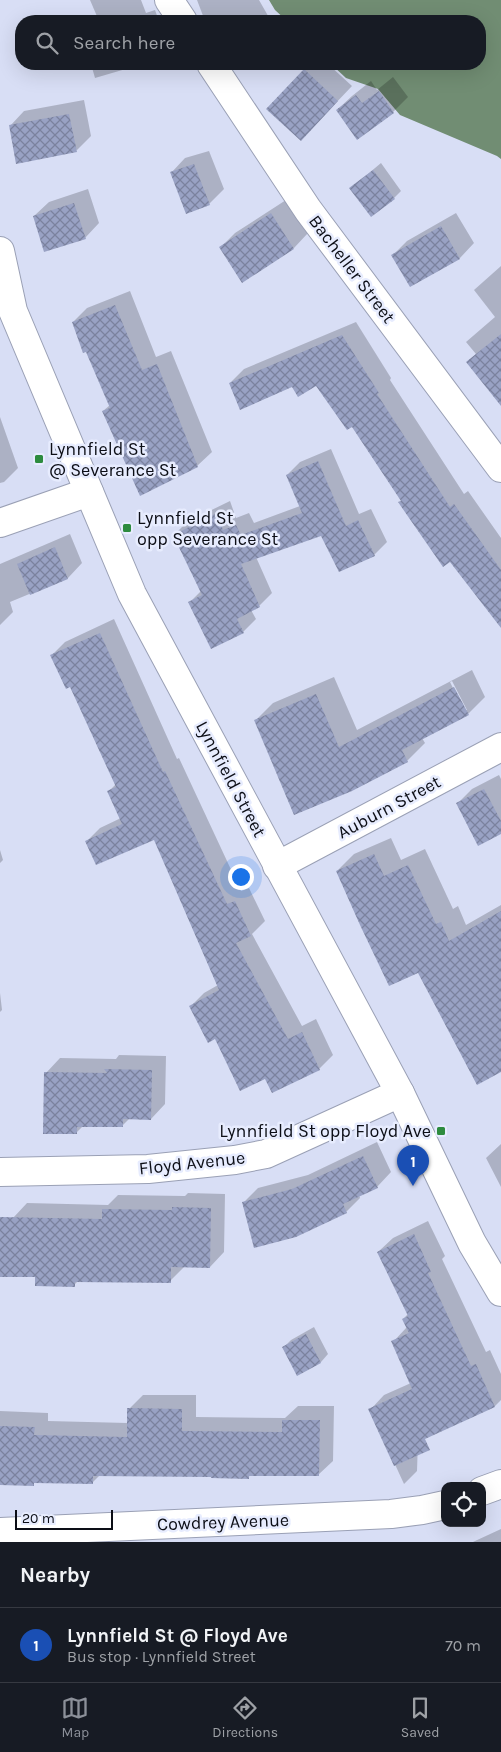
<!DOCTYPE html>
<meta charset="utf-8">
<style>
body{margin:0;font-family:Karla,sans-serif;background:#242831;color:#f1f3f6}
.controls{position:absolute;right:15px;bottom:15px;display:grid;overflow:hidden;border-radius:10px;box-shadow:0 5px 20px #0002}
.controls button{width:45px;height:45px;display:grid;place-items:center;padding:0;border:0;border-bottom:1px solid #363941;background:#171b24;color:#f1f3f6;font:25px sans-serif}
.scale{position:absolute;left:15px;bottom:12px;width:98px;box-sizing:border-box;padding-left:5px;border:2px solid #0c0e16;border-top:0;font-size:14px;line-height:18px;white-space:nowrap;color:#0c0e16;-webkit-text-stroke:4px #e7ecfe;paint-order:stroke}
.you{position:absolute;left:240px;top:876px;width:18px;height:18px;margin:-12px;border:4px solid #fff;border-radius:50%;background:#1a73e8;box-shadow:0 0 0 8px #1a73e833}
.badge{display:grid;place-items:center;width:32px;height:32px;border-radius:50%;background:#8c9099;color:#fff;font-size:16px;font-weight:700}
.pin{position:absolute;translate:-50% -41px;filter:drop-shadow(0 1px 2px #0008)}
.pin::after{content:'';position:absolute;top:26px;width:18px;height:15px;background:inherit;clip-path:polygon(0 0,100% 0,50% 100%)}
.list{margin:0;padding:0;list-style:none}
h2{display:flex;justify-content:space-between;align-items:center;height:65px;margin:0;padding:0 20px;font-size:21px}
h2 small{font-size:16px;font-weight:400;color:#9ea1a6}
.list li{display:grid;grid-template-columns:32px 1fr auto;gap:15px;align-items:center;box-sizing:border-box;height:75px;padding:0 20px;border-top:1px solid #363941}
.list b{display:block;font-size:19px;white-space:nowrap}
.list p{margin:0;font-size:16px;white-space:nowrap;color:#9ea1a6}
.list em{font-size:16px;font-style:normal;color:#9ea1a6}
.icon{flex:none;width:28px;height:28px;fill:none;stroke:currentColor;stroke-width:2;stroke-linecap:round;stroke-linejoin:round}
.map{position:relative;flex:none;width:501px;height:1542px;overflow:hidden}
.search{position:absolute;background:#171b24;box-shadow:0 5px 20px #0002;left:15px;right:15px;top:15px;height:55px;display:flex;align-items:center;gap:12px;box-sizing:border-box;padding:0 18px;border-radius:20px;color:#9ea1a6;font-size:19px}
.sheet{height:140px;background:#171b24}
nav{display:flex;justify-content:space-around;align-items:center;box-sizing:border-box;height:70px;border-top:1px solid #363941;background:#171b24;font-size:14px;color:#9ea1a6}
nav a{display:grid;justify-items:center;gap:2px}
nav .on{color:#8c9099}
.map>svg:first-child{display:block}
</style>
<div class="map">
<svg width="501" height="1542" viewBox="0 0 501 1542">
<defs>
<pattern id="building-cross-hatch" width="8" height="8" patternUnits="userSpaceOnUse" patternTransform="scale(1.25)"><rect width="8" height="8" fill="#99a2c4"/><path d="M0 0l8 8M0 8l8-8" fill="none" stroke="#7b829e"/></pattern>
</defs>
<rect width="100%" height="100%" fill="#d8def5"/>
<path fill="#718d73" d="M269 0H501V159L497 156 400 115 378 89 346 78 331 64H480V21H287L275 10Z"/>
<path fill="#0003" fill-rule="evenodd" d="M90 0H141L146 13 155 10 159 21H99Z
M197 0H259L271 21H205Z
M91 64H138L136 66 95 78Z
M310 64H328L352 86 315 125 268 109Z
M393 77 408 97 393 112 357 138 337 110 352 96 371 81 377 90Z
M84 100 91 136 77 150 10 126 24 111Z
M209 151 224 189 209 204 171 173 185 158Z
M381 163 401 191 394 198 351 188Z
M88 189 99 223 85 238 34 216 49 202Z
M286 200 308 233 294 248 243 281 221 247 235 233Z
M456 213 474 243 460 258 410 286 393 255 407 241Z
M501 266V404L467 362 476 354 466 342 495 317 474 290Z
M130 291 156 357 171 351 212 452 197 466 103 411 110 405 73 322 87 308Z
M356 322 391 378 390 380 464 494 468 491 501 538V626L402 500 353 425 317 384 292 386 230 383 244 369Z
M0 417 18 468 4 482 0 483Z
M331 449 359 514 371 509 387 542 374 555 322 534 256 557 272 593 259 606 251 610 256 619 243 632 190 602 201 591 174 535 187 522 230 501 236 518 249 513 254 523 300 506 287 475 300 462Z
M70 534 82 563 68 578 10 602 13 612 0 625V564Z
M114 619 177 759 179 758 241 891 249 888 265 921 252 934 302 1026 316 1019 333 1055 319 1069 265 1077 216 1037 190 1007 204 993 218 985 154 838 86 842 100 828 121 818 109 791 116 784 71 686 51 656 65 642Z
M472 670 485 697 468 714 422 738 425 743 407 761 351 790 255 721 273 703 334 677 357 730ZM452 681 467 710H464L450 682Z
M499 775 501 779V833L458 803 472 789Z
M391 838 401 860 425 849 453 909 458 906 466 925 501 905V1071L337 871 354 854Z
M0 850 3 860 0 863Z
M0 993 2 1010 0 1012Z
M119 1055 166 1056 165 1104 151 1119 130 1118 122 1126H83L76 1133 46 1073 60 1058 116 1059Z
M377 1142 391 1172 377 1187 359 1195 360 1198 346 1212 244 1202 258 1188 308 1175Z
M501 1144V1187L486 1158Z
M188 1193 225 1194 224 1252 210 1267 185 1266 170 1281 79 1280 74 1285 36 1276 13 1218 27 1203 108 1205 118 1195 185 1196Z
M428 1221 445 1256 442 1259 486 1352 490 1350 501 1374V1400L495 1406 418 1441 417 1471 404 1484 370 1410 384 1395 411 1383 393 1342 407 1327 403 1319 408 1314 378 1252 393 1238Z
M314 1327 328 1354 321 1362 298 1375 283 1348 291 1340Z
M143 1395H196V1417L285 1418 298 1406H334L333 1461 318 1475 251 1474 248 1478 212 1476 100 1475 92 1483 36 1481 33 1484H0V1411L48 1413V1421L128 1423 129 1409Z
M501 1529V1542H473L475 1541Z"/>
<path fill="url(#building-cross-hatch)" d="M304 69 338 101 301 141 266 109Z
M379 91 394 113 357 140 336 110 356 95 362 103Z
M69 114 77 152 16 164 9 125Z
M194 164 210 205 186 214 170 172Z
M373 170 395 199 371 217 349 188Z
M74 203 86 239 44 252 33 216Z
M271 213 294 249 242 283 219 247Z
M441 226 460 259 410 287 391 255Z
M115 305 142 370 157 364 198 467 140 496 102 411 110 408 86 352 83 353 72 322Z
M501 334V406L466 362Z
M342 335 379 393 377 394 450 507 454 504 501 570V628L450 562 443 567 398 502 401 501 352 427 347 430 316 386 298 397 292 387 240 410 229 383Z
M318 461 346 526 358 520 375 556 339 572 321 536 241 564 260 607 237 619 244 633 211 649 188 602 202 595 173 535 217 513 223 530 236 525 241 535 302 513 286 475Z
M55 547 68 579 30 595 17 564Z
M100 633 163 772 165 771 227 904 235 901 251 936 236 943 288 1039 302 1032 320 1070 272 1093 265 1079 240 1091 215 1039 208 1043 189 1006 219 990 154 840 96 865 85 841 122 824 107 791 116 787 70 687 66 689 50 655Z
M454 687 469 715 402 750 408 762 352 791 294 815 254 720 316 694 339 747Z
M484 789 501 821V834L478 846 456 803Z
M374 854 384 876 408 865 436 924 441 922 449 941 501 911V1072L477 1085 418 973 389 986 360 925 336 871Z
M104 1069 152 1070 151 1120 123 1119V1127H77V1134H43L44 1072 107 1073Z
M363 1156 378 1188 343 1204 347 1213 296 1237 254 1248 242 1202 292 1189Z
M172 1207 211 1208 210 1268 171 1267V1283L75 1282V1287L35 1286V1277H0V1217L102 1219V1209L172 1210Z
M414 1234 431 1272 428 1273 471 1366 476 1364 495 1407 425 1439 430 1450 394 1466 368 1409 412 1389 391 1341 409 1333 402 1319 408 1316 377 1252Z
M306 1334 321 1363 297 1376 282 1347Z
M127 1408 182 1409V1431L282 1432V1420H320L319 1476H249V1479L211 1478V1477L93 1476V1484L34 1483V1486L0 1485V1426L35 1427 34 1435 127 1437Z"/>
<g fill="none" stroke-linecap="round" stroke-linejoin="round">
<g stroke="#9aa0b5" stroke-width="30">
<path id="minor" d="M0 523 89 492
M277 866 501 747
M0 1172 148 1169 235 1160 266 1154 400 1093
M482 1491 501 1484
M0 1532 391 1514 422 1510 445 1505"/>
</g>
<g stroke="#9aa0b5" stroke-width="30">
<path id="tertiary" d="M169 0 183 21
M211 64 308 210 501 468"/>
</g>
<g stroke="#9aa0b5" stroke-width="30">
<path id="primary" d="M0 251 13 311 132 594 400 1093 472 1243 501 1292"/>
</g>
<use href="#minor" stroke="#fff" stroke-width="28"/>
<use href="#tertiary" stroke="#fff" stroke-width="28"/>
<use href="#primary" stroke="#fff" stroke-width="28"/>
</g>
<g fill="#2d8b3e" stroke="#e7ecfe" stroke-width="2">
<rect x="34" y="454" width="10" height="10" rx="2.5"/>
<rect x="122" y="523" width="10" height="10" rx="2.5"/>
<rect x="436" y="1126" width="10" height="10" rx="2.5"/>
</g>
<g text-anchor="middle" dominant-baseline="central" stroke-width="5" stroke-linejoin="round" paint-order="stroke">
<g font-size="18" fill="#0c0e16" stroke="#e7ecfe">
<text transform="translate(352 269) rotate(53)">Bacheller Street</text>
<text transform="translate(231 779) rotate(62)">Lynnfield Street</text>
<text transform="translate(389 807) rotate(-28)">Auburn Street</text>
<text transform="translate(192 1163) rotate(-6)">Floyd Avenue</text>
<text transform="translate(223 1522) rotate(-2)">Cowdrey Avenue</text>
</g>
<g font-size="18" fill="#0c0e16" stroke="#e7ecfe" text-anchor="start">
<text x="49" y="449">Lynnfield St<tspan x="49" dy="21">@ Severance St</tspan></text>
<text x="137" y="518">Lynnfield St<tspan x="137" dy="21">opp Severance St</tspan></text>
<text x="431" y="1131" text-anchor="end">Lynnfield St opp Floyd Ave</text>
</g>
</g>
</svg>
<div class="controls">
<button><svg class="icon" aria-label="locate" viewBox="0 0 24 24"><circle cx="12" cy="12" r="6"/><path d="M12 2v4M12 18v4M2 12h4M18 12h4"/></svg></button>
</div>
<div class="scale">20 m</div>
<div class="you"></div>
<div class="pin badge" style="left:413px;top:1186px;background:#1a4fb4">1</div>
<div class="search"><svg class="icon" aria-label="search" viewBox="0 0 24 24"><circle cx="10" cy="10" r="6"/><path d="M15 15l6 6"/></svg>Search here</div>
</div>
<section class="sheet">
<h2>Nearby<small></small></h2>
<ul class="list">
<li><span class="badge" style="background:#1a4fb4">1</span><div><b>Lynnfield St @ Floyd Ave</b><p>Bus stop · Lynnfield Street</p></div><em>70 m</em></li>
</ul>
</section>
<nav>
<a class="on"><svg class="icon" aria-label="map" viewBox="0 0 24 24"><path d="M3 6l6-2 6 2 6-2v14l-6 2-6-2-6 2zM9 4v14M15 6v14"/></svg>Map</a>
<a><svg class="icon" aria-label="directions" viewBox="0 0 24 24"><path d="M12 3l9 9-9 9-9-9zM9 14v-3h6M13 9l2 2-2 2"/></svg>Directions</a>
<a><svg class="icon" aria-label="saved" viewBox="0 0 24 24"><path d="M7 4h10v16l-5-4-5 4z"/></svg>Saved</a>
</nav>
